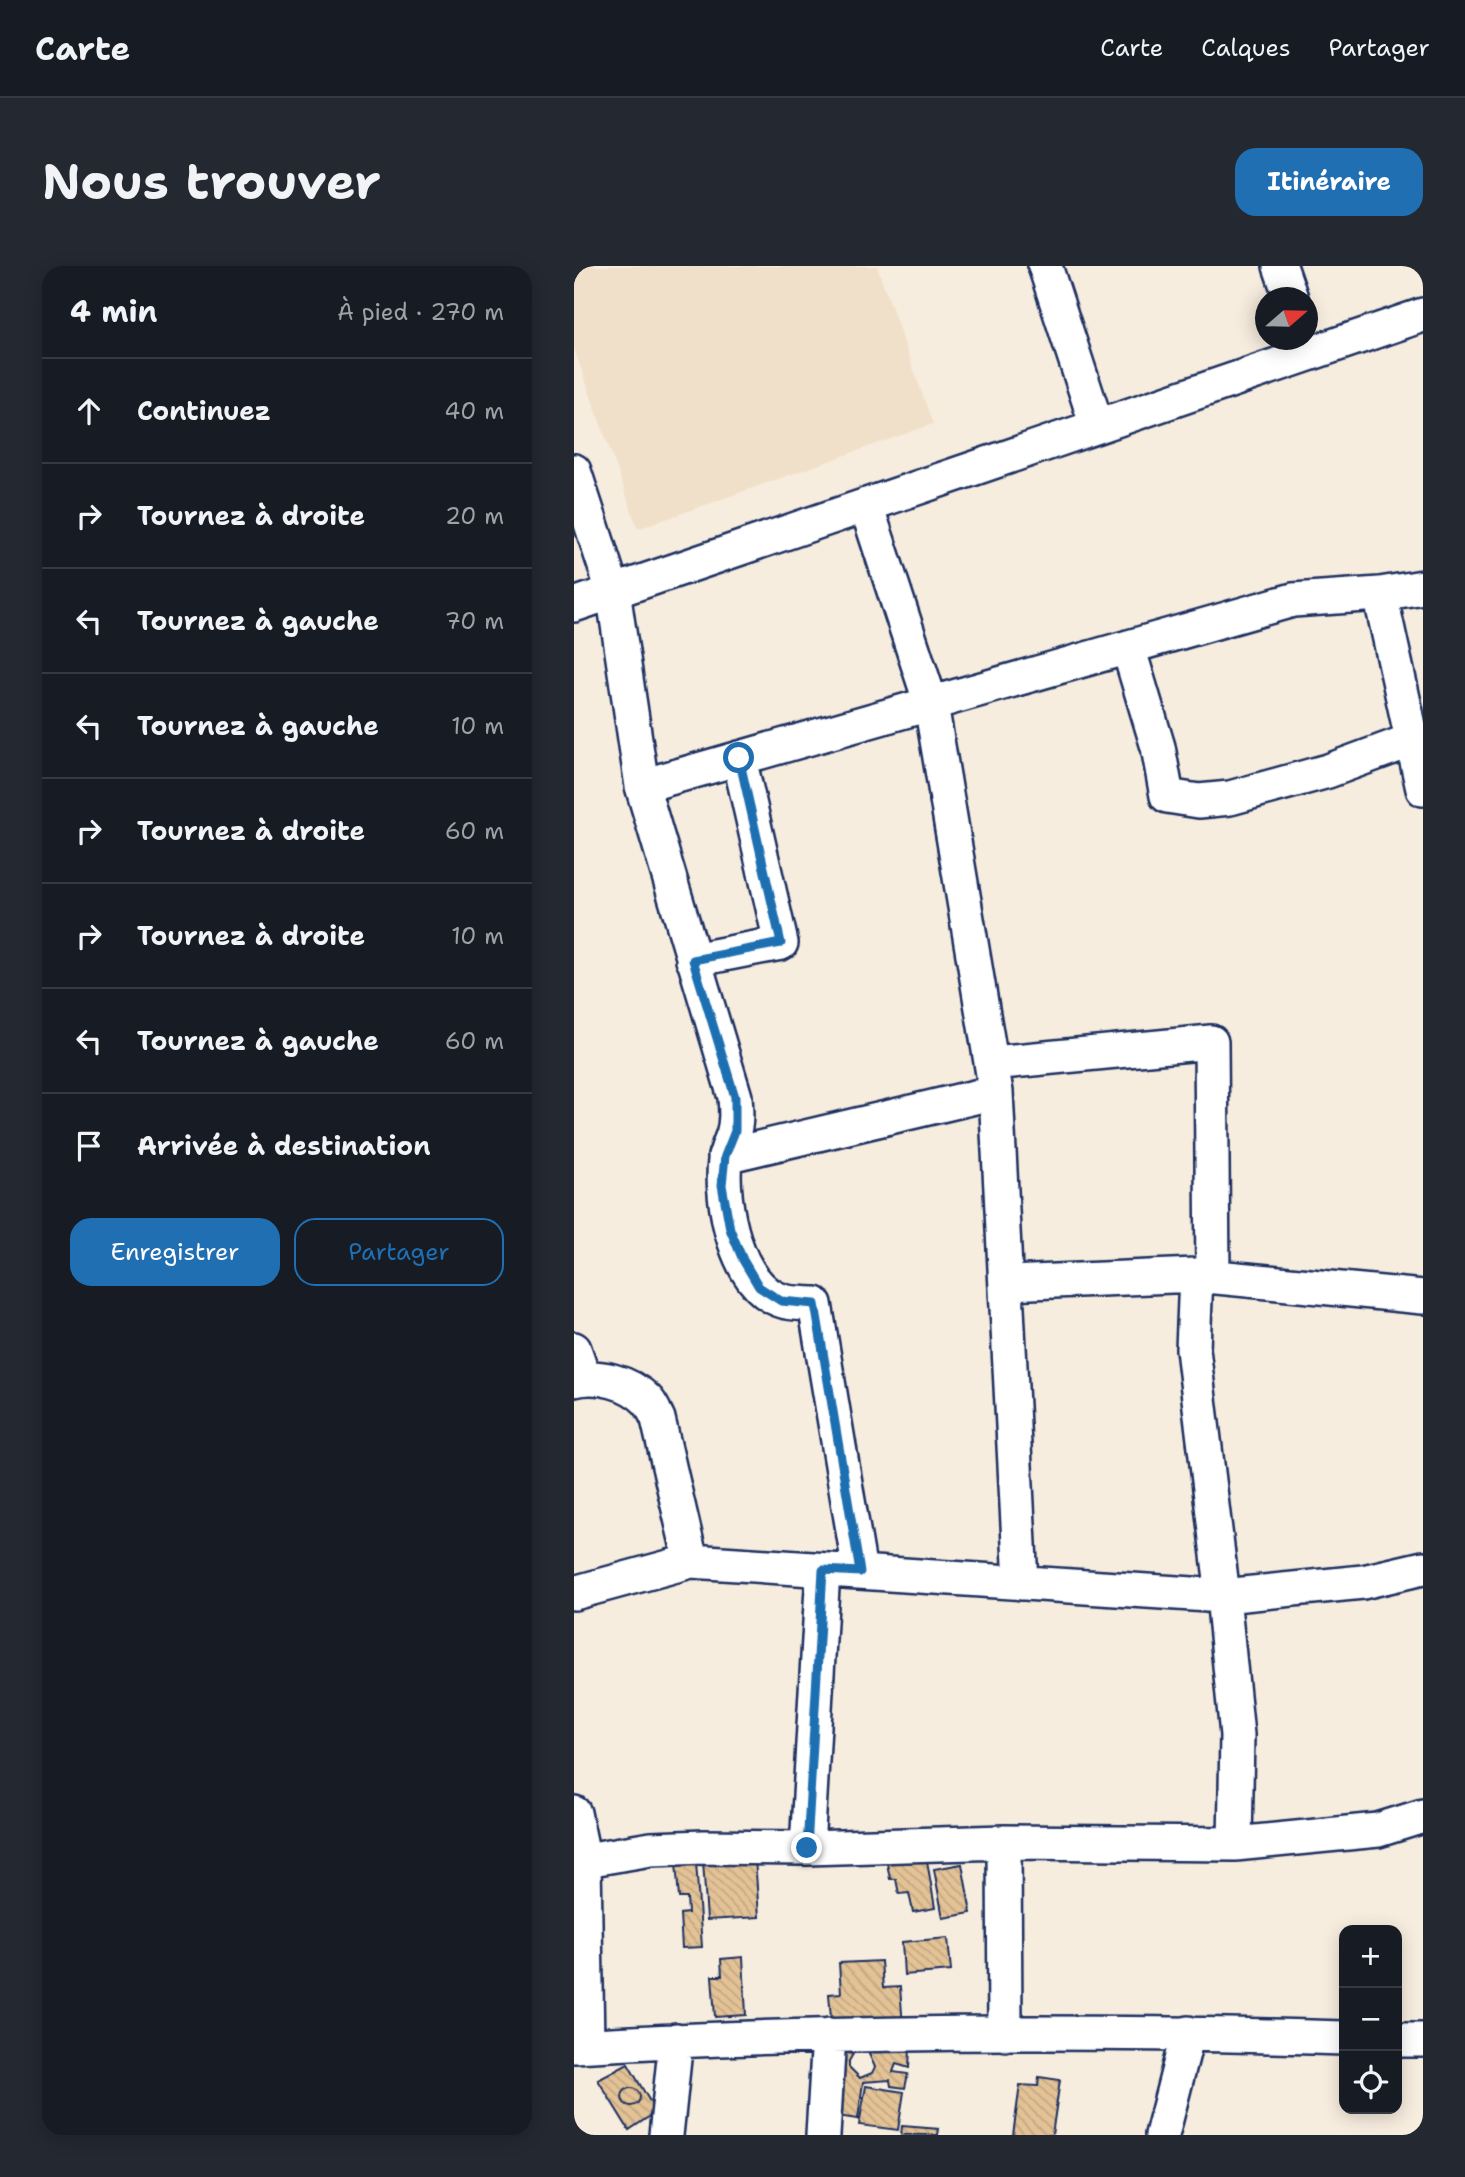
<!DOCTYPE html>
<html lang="fr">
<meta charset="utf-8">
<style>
body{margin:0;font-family:"Shantell Sans",sans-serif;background:#242831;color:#f1f3f6}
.controls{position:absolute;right:21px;bottom:21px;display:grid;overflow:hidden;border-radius:14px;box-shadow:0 4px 18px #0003}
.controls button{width:63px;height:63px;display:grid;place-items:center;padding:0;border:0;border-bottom:2px solid #363941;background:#171b24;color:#f1f3f6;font:35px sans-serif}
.compass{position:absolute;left:681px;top:21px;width:63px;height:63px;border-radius:50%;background:#171b24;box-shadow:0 4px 18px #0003;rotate:70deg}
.stop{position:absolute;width:21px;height:21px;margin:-16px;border:5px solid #1f6fb2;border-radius:50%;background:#fff}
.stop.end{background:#1f6fb2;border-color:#fff;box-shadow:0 2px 7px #0008}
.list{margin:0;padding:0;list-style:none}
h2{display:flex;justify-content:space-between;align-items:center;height:91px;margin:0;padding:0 28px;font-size:30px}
h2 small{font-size:23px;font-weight:400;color:#9ea1a6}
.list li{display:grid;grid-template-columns:46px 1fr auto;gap:21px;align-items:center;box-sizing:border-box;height:105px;padding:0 28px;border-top:2px solid #363941}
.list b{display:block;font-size:26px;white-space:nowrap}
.list em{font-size:23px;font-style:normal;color:#9ea1a6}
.actions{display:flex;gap:14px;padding:21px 28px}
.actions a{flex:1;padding:16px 0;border:2px solid #1f6fb2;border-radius:21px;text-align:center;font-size:24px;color:#1f6fb2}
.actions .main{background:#1f6fb2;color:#fff}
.icon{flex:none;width:38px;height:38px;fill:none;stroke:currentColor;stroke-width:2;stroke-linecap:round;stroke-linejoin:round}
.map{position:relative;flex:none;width:849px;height:1869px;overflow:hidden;border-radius:21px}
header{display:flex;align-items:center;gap:42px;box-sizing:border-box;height:98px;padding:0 35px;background:#171b24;border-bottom:2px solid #363941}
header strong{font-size:33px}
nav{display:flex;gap:38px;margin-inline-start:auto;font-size:24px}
.intro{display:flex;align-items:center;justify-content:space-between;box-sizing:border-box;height:168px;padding:0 42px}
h1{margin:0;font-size:49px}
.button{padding:18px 32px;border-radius:21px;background:#1f6fb2;color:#fff;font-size:24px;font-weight:700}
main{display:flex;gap:42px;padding:0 42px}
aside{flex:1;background:#171b24;border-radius:21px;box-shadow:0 4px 18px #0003}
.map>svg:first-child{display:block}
</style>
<header>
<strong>Carte</strong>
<nav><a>Carte</a><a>Calques</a><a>Partager</a></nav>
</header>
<div class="intro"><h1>Nous trouver</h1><a class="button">Itinéraire</a></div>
<main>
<aside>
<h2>4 min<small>À pied · 270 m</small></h2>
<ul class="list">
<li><svg class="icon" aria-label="ahead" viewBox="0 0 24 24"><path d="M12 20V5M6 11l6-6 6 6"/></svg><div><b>Continuez</b></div><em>40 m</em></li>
<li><svg class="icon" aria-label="right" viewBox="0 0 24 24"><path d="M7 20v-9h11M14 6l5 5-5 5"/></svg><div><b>Tournez à droite</b></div><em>20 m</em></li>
<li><svg class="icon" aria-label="left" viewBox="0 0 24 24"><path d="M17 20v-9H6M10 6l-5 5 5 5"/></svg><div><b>Tournez à gauche</b></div><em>70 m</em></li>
<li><svg class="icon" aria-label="left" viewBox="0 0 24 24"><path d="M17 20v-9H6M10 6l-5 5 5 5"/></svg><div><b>Tournez à gauche</b></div><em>10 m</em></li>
<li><svg class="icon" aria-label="right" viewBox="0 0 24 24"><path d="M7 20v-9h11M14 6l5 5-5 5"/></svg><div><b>Tournez à droite</b></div><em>60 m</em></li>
<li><svg class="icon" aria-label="right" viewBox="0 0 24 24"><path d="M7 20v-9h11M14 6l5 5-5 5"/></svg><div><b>Tournez à droite</b></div><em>10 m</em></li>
<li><svg class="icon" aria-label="left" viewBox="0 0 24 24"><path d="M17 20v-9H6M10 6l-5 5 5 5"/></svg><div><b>Tournez à gauche</b></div><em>60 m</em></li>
<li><svg class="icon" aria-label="arrive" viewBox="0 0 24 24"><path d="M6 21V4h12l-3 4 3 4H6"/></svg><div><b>Arrivée à destination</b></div></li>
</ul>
<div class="actions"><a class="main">Enregistrer</a><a>Partager</a></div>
</aside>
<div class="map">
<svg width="849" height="1869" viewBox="0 0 849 1869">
<defs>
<pattern id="building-back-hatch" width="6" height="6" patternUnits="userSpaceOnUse" patternTransform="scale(1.75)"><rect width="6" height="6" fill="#e3c295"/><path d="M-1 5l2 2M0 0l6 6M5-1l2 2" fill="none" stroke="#c2a783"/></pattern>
</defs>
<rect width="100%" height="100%" fill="#f7eddf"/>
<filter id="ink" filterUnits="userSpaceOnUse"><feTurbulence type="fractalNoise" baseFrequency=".0143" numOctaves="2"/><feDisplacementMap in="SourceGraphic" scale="14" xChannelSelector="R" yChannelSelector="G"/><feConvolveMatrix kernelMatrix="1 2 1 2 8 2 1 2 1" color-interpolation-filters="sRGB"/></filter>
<g filter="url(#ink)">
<path fill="#f1e0c9" d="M0 0H303L359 158 64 263 0 83Z"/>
<path fill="url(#building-back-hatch)" stroke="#1b2f5e" stroke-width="2" d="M352 1589 361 1642 339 1646 335 1627 325 1628 322 1613H316L313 1597Z
M181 1592 185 1651 133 1654 129 1595Z
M122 1596 128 1681 108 1682 106 1648 114 1647 113 1632H105L102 1597Z
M388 1598 397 1647 369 1652 360 1603Z
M374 1672 377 1705 330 1709 328 1676Z
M169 1691 172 1749 141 1751 138 1710H148L147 1693Z
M307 1695 309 1722 326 1721 329 1760 258 1764 255 1728 267 1727 265 1697Z
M336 1782 335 1802 322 1798 319 1806 334 1808 331 1822 317 1820 316 1814 289 1816 284 1853 256 1849 261 1785 279 1788 275 1795V1801L286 1812 298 1807 301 1801 293 1784Z
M54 1798 82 1846 55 1864 24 1814Z
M465 1811 486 1814 478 1869H439L446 1819 464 1820Z
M292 1820 330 1826 324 1864 285 1859Z
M48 1831a9 9 0 1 1 18 0a9 9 0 1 1-18 0Z
M328 1860 365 1863 364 1869H327Z"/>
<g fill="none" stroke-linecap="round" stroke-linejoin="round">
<g stroke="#1b2f5e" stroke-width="38">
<path id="minor" d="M471 0 523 160
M706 0 717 32
M0 205 39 325 68 520 161 831C162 844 163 856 159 869 156 877 152 885 151 894 146 935 162 1022 209 1035 218 1038 231 1037 241 1038L286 1306
M292 239 357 438 422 826 447 1317
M806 328 849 523
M0 339 849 49
M554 381 584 481 593 530 625 535 656 532 754 505 838 474
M68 520 719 334 806 328 849 321
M119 694 207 677 165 492
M418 797 637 776 639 1010
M151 890 422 826
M622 1009 619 1083 649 1330 663 1469 661 1578
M433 1017 622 1009 849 1031
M0 1083 10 1112
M0 1114C24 1108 55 1116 73 1134 78 1139 81 1147 84 1153L117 1295
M0 1327 117 1295 649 1330 789 1316 849 1302
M0 1547 10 1595 13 1779
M430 1576 431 1768
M233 1582 249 1304
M0 1596 77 1583 130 1581 233 1582 430 1576 661 1578 804 1564 849 1550
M823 1774H849
M0 1780C256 1765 514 1764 770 1772
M92 1869 102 1774
M249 1869 255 1769
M588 1869 614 1767"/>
</g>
<use href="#minor" stroke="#fff" stroke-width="33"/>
</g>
</g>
<g fill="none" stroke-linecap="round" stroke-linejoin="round" filter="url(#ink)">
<path stroke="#1f6fb2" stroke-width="9" d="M165 492 207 677 119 694 161 831V865L151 890 148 919 156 963 169 994 185 1021 207 1035 241 1038 286 1306 249 1304 233 1582"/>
</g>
</svg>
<div class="controls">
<button>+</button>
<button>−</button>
<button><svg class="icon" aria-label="locate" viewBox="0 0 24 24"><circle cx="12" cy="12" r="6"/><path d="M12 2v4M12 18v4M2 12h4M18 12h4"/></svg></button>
</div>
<svg class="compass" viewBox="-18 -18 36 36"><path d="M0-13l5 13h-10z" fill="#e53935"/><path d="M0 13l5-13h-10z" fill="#9ea1a6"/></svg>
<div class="stop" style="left:165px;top:492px"></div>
<div class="stop end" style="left:233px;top:1582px"></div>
</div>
</main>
